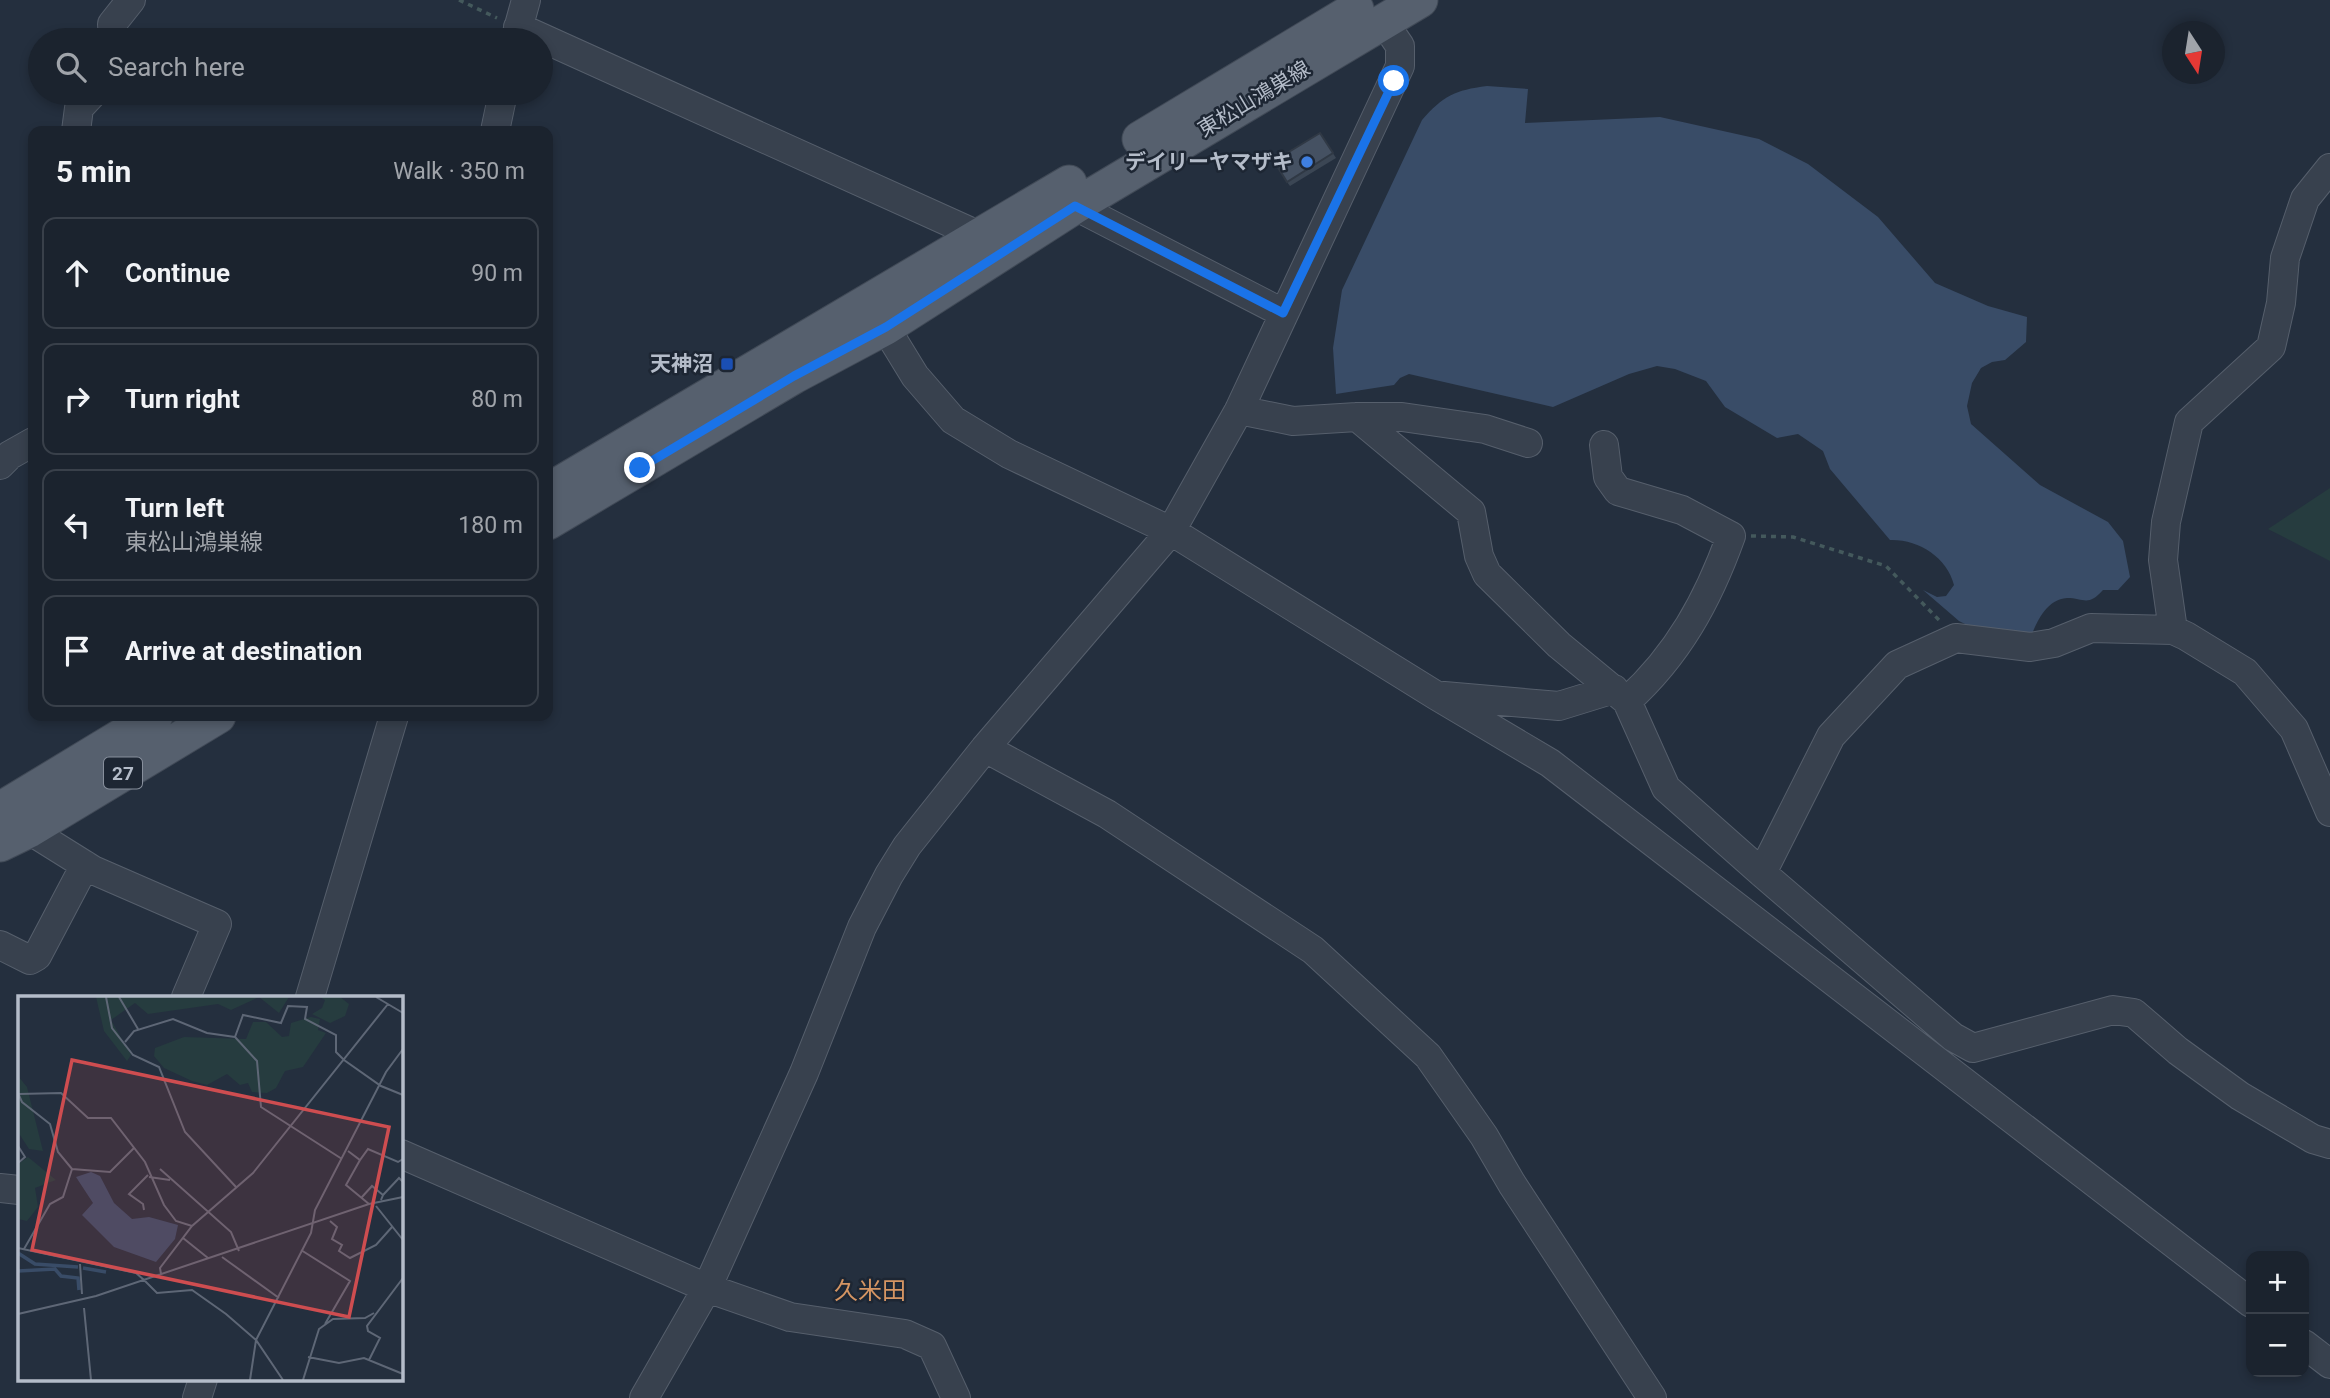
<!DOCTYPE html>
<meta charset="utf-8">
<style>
body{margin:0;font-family:Roboto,"Noto Sans JP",sans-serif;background:#282f3a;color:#f1f3f6}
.controls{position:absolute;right:21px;bottom:21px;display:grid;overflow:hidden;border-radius:14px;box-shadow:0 4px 10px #0003}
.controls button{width:63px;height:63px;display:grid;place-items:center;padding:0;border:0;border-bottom:2px solid #39404a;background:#1b232e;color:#f1f3f6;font:35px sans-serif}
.compass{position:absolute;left:2162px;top:21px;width:63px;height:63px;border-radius:50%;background:#1b232e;box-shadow:0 4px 10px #0003;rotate:168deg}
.stop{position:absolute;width:21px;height:21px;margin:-16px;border:5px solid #1a73e8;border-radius:50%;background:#fff}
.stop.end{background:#1a73e8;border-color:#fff;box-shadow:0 2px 7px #0008}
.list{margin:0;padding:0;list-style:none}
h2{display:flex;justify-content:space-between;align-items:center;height:91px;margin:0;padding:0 28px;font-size:30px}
h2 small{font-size:23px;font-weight:400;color:#a0a4aa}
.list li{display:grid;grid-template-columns:46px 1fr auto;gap:21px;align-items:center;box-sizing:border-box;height:112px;margin:0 14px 14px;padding:0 14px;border:2px solid #39404a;border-radius:14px}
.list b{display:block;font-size:26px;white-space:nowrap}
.list p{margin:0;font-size:23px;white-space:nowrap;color:#a0a4aa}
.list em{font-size:23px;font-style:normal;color:#a0a4aa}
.icon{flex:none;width:38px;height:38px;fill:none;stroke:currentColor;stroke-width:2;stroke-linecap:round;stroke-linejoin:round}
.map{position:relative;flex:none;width:2330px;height:1398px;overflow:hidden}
.search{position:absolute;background:#1b232e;box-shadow:0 4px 10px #0003;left:28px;top:28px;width:525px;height:77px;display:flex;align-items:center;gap:18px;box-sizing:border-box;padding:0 24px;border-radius:38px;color:#a0a4aa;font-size:26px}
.panel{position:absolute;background:#1b232e;box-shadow:0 4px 10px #0003;left:28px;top:126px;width:525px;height:595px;border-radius:14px}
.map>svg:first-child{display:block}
</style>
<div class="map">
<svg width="2330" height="1398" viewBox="0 0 2330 1398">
<rect width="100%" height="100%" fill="#242f3e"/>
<path fill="#263c3f" d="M2330 488V561L2268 529Z"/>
<path fill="#394c67" d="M1487 86 1528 89 1525 123 1660 117 1759 139 1808 164 1878 217 1935 283 1988 306 2027 317 2026 342 2005 360 1992 362 1981 368 1972 383 1967 406 1971 424 2040 485 2108 522 2123 541 2130 577 2118 590H2103C2088 607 2084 598 2067 598 2048 599 2038 619 2032 634L1981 632 1959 621 1923 590 1937 597 1946 596 1954 585C1947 557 1918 539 1890 540L1830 469 1823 451 1798 434 1777 438 1725 407 1706 381 1675 369 1657 366 1629 374 1553 407 1409 374 1400 378 1394 385 1336 394 1333 348 1342 290 1422 120C1443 96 1455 90 1487 86Z"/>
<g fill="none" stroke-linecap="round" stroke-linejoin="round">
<g stroke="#565f6c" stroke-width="30">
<path id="minor" d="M518 27 980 236
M113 40 112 24 131 0
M515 40 526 0
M76 131 79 108 93 93
M495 131 503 93
M1075 206 1283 313
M874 309 915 376 953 420 1009 454 1171 531 1437 696 1550 763 2251 1303
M1239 410 1293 421 1357 417H1402L1485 429 1528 443
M1357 417 1471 512 1479 556 1487 574 1559 645 1627 701 1666 788 1762 873 1953 1037 1973 1048 2113 1010 2134 1013 2178 1051 2240 1096 2313 1139 2330 1144
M1604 445 1608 477 1618 491 1682 510 1731 536C1708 600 1678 655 1627 701
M0 465 10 455 33 442
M2173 630 2163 560 2166 522 2189 422 2271 347 2281 303 2285 258 2305 199 2330 168
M1444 696 1559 706 1614 689
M985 748 1107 814 1313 950 1428 1056 1484 1136 1512 1184 1652 1398
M29 830 93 870 217 924 186 997
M1762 873 1831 736 1897 665 1956 638 2030 647 2054 643 2091 628 2173 630 2186 636 2245 672 2294 729 2330 812
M0 945 30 960 37 956 85 865
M310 997 394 716
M401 1154 707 1288 790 1317 905 1334 932 1346 956 1398
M0 1188 19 1190
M2304 1344 2330 1364
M197 1398 203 1379
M644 1398 707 1288 804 1073 862 927 889 875 907 846 985 748 1171 531 1239 410 1400 66V46L1383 21"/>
</g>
<g stroke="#414a57" stroke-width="37">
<path id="major" d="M1140 139 1356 9
M548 491 1069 183
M548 522 794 376 886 327 1075 206 1420 0
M0 810 155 716
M0 844 29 830 218 716"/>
</g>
<path stroke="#44595c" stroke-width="3.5" stroke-dasharray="5 5" stroke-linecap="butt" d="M459 0 497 18
M1751 536 1793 537 1886 566 1940 621"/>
<use href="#minor" stroke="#38414e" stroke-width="28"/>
<use href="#major" stroke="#56606e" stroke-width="35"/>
</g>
<path fill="#3b4654" d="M1320 133 1336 158 1290 186 1287 182Z"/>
<path fill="#455162" stroke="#303945" stroke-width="2" d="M1320 133 1333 153 1287 182 1274 161Z"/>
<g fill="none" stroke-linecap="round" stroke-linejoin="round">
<path stroke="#1a73e8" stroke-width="9" d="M640 468 794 376 886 327 1075 206 1283 313 1394 81"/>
</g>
<circle fill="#3f7fe0" stroke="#1d2633" stroke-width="2.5" cx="1307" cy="162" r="7"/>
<rect fill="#1a4fb4" stroke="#1d2633" stroke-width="2.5" x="720" y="357" width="14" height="14" rx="3.5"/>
<g text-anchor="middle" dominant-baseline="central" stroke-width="5" stroke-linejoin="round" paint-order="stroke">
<rect fill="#1d2633" stroke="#878f9c" stroke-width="2" x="104" y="757.5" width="38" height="31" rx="5"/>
<g font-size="19" font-weight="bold" fill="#b4bcc9">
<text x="123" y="773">27</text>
</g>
<g font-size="21" fill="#b4bcc9" stroke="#1d2633">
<text transform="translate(1254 99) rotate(-31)">東松山鴻巣線</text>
</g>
<g font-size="21" font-weight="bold" fill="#b4bcc9" stroke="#1d2633" text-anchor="end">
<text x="1293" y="162">デイリーヤマザキ</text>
<text x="713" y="364">天神沼</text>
</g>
<g font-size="24" fill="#d59563" stroke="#1d2633">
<text x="870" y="1291">久米田</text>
</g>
</g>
<g transform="translate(18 996)">
<rect width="385" height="385" fill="#242f3e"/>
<path d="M78 1H271L261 17 241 1 213 14 200 8 130 18 117 7 93 24 113 59 109 65 86 35ZM302 1H322L331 8 327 20 312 27 294 18 304 12 307 4ZM293 21 302 23 300 34 308 37 285 71 267 75 258 92 249 97 234 96 230 87 222 89 209 78 189 89 174 85 146 72 136 60 137 52 166 41 228 43 235 26H248L264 41 271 40 273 27ZM0 80 9 91 25 155 11 153 0 136ZM10 161 38 184 17 192 20 211 9 225 0 223V168Z" fill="#263c3f"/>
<path d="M73 176 82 180 96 207 114 223 131 221 160 229 157 243 138 266 96 251 64 219 75 207 58 181Z" fill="#394c67"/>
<path fill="none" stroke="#394c67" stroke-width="3.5" d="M0 257 17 268 60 271M65 272 88 276M0 275 37 273 43 280 60 282 61 294"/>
<path fill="none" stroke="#5e6776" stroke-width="2" d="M88 1 94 32 115 59 141 71 167 136 218 191M101 1 120 33M358 1 385 17M107 46 116 35 155 23 189 37 217 41M0 97 4 106 32 128 40 156 54 173 92 176 116 152M1 98 43 97 70 122H93L127 166 146 209 158 225 174 230M0 150 7 161 0 167M330 155 342 164 350 153 380 166 385 163M324 163 243 111 239 65 217 41 225 19 263 27 270 10 289 11 287 23 318 39V56L326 64 363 90 385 99M342 164 328 189 351 208M142 173 213 236 221 255M131 181 152 184M365 199 381 182 385 186M344 201 354 190 365 199 363 204M358 210 385 244M126 214 125 208 111 198 130 179M312 225 319 231 314 243 324 249 321 255 332 262 358 249 374 231M165 242 190 262M0 252 118 277 126 284M6 253 32 208 45 201 54 173M283 254 332 285 307 328M204 261 261 302M62 268 64 298M143 278 142 272 174 230 235 177 370 8M126 284 139 297 174 294 208 318 238 344 265 384M66 312 73 384M0 318 78 300 351 208 385 201M290 361 321 367 346 362 385 378M351 364 362 342 350 335 349 330 385 282M232 384 238 344 293 237 297 214 368 76 385 53M285 384 301 333 315 323 347 322 356 317"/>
<path fill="#ce4d50" fill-opacity="0.15" stroke="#ce4d50" stroke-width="3.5" d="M54 64 371 131 331 321 14 254Z"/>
<rect width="385" height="385" fill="none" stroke="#b4bcc9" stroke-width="3.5"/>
</g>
</svg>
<div class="controls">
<button>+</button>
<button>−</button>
</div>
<svg class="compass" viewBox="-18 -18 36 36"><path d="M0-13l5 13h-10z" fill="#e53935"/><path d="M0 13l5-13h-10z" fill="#a0a4aa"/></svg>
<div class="stop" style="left:1394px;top:81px"></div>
<div class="stop end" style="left:640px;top:468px"></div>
<div class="search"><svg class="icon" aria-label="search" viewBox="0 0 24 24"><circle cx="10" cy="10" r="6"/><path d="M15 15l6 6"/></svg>Search here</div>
<section class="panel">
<h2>5 min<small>Walk · 350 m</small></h2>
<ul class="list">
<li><svg class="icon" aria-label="ahead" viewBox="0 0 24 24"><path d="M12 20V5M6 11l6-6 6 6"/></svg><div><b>Continue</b></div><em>90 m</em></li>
<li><svg class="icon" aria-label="right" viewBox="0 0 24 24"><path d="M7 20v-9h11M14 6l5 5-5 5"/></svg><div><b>Turn right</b></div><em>80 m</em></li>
<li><svg class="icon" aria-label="left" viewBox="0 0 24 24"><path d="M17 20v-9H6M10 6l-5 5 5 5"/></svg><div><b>Turn left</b><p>東松山鴻巣線</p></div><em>180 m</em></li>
<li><svg class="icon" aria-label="arrive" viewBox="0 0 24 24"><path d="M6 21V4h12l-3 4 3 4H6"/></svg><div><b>Arrive at destination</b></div></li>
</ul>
</section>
</div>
